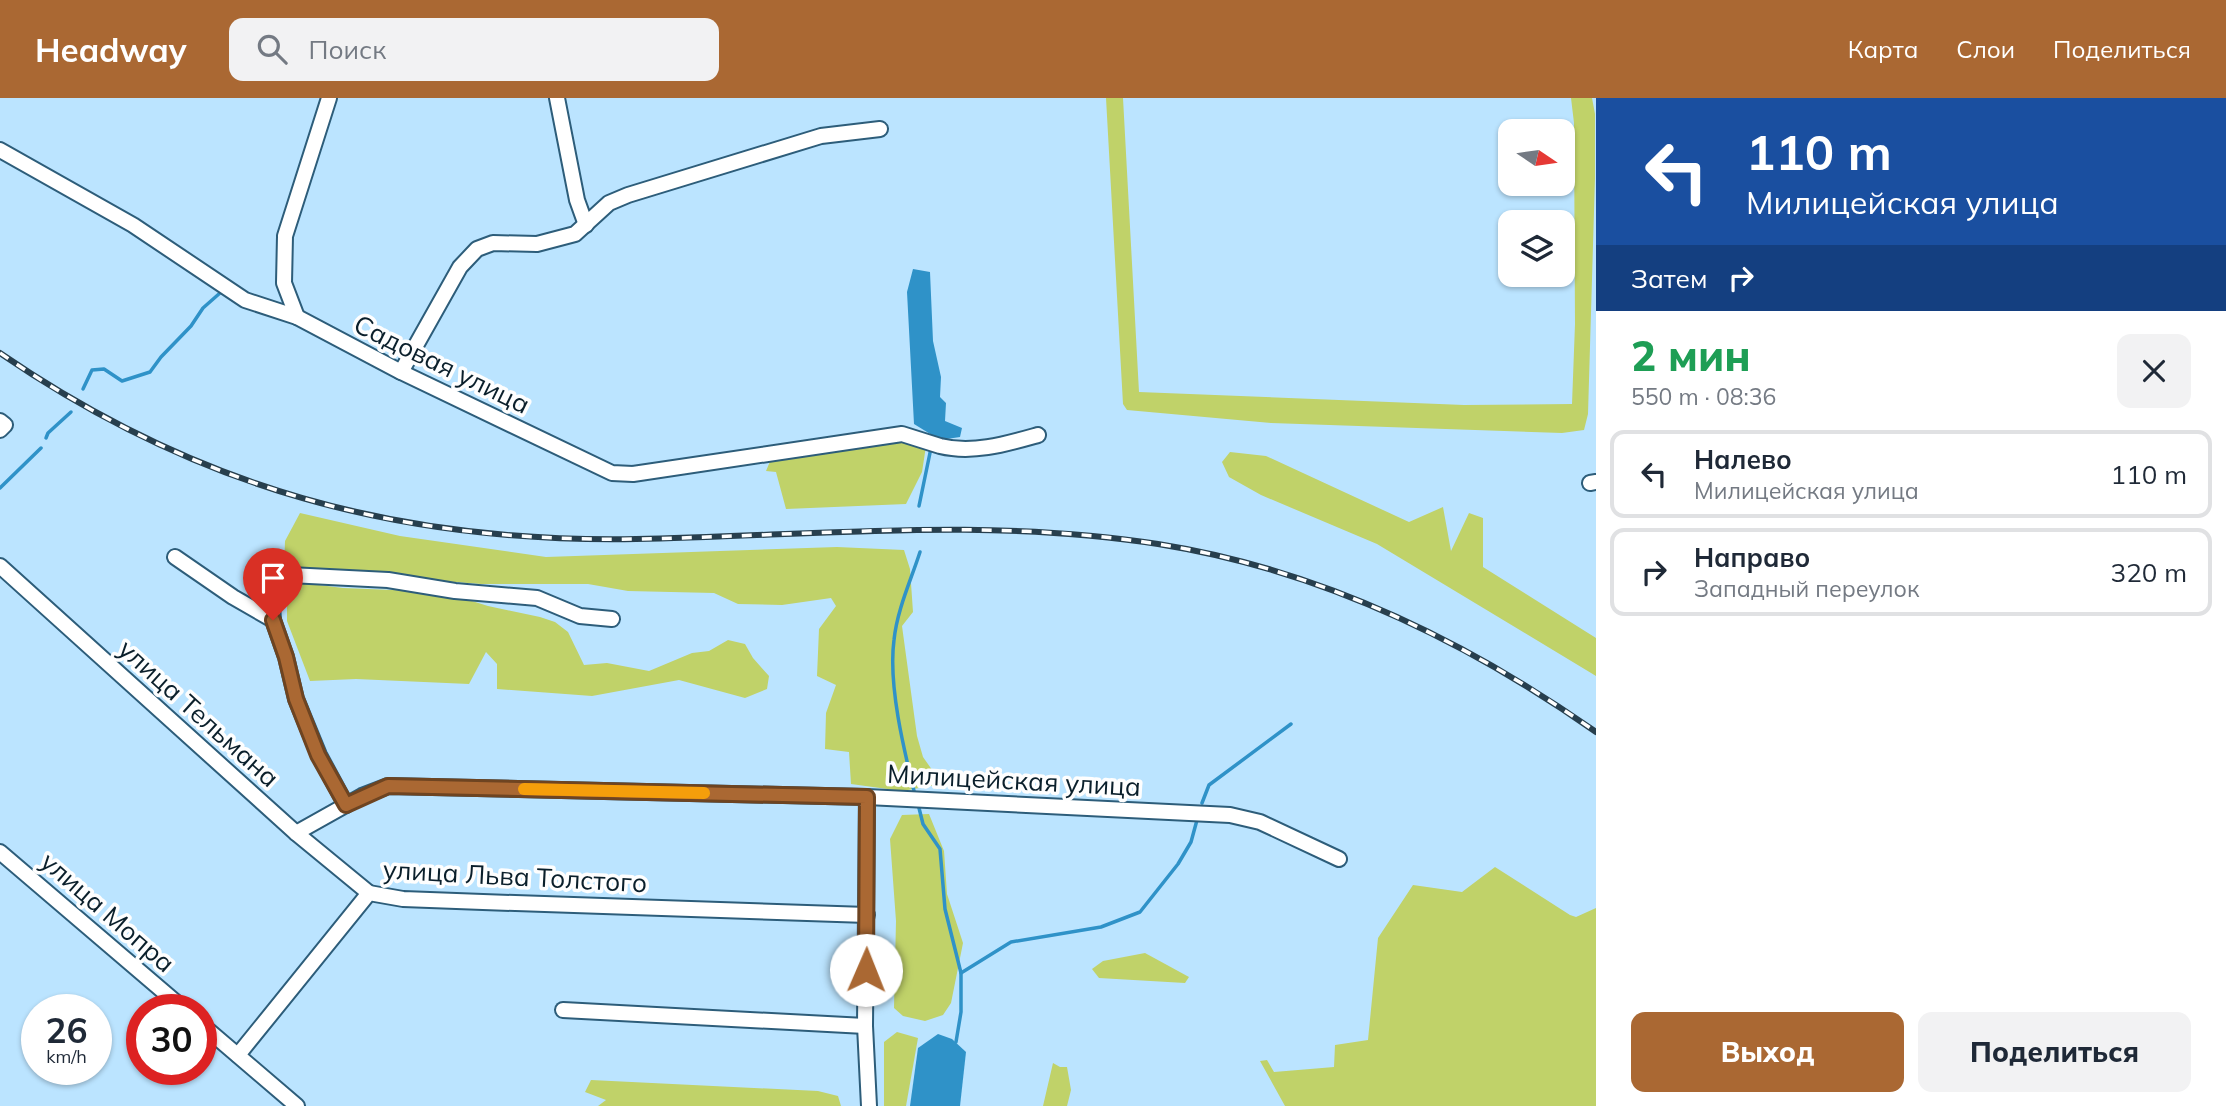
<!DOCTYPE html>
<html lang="ru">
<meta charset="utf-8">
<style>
body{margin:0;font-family:Mulish,sans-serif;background:#f2f2f3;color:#1f2937;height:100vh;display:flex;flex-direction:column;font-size:26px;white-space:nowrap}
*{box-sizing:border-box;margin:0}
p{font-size:23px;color:#747a83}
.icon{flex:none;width:38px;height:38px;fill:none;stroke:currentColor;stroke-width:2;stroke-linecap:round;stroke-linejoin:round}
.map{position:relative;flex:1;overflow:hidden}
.side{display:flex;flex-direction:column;background:#fff;width:630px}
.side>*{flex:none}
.guide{background:#1a4fa0;color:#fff;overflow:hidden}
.needle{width:46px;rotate:103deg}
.controls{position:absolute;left:1498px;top:21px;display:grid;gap:14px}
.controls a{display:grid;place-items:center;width:77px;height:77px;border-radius:14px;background:#fff;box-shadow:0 2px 5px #0004;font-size:35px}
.speed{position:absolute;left:21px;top:896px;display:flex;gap:14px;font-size:35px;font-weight:700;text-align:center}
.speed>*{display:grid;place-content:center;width:91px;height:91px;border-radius:50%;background:#fff;box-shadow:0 2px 5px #0004;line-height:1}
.speed small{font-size:18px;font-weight:400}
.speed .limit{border:10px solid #d22;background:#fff;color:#111}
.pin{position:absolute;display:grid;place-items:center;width:60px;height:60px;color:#fff;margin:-72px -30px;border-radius:50% 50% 50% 0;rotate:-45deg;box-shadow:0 0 7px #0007}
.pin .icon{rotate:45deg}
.me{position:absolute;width:77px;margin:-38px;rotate:1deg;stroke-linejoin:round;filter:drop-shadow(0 0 5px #0008)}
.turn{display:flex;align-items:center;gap:24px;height:147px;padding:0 35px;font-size:32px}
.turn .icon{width:91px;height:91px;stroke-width:2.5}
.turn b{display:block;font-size:49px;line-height:60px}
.then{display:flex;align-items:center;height:66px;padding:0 35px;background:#0003;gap:14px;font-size:26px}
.round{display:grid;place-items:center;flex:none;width:74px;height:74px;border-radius:14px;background:#f2f2f3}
.summary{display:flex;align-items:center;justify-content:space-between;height:119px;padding:0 35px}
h1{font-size:42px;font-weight:800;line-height:52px;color:#1e9e55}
.button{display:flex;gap:14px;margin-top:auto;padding:14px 35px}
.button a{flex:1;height:80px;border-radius:14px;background:#aa6833;color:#fff;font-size:28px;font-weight:800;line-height:80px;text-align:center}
.button a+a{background:#f2f2f3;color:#1f2937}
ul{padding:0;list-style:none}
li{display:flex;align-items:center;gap:21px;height:88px;margin:0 14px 10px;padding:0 21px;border:4px solid #e0e1e3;border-radius:14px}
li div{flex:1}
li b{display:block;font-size:26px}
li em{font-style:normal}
header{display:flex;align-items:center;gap:42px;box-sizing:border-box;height:98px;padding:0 35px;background:#aa6833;color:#fff}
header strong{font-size:33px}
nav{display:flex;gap:38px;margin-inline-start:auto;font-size:24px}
.search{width:490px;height:63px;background:#f2f2f3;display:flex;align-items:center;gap:18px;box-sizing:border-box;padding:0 24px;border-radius:14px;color:#747a83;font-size:26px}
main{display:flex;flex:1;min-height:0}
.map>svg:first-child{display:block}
.green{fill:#c0d269}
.water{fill:#2f92c8}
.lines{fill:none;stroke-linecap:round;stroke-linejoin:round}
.stream{stroke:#2f92c8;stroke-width:3.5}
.minor-casing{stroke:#2d5d7a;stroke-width:18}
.minor{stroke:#fff;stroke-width:14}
.rail-casing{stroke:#273f4e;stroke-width:6}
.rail{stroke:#fefefe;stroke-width:3.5;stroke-dasharray:10;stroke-linecap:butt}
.route-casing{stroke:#6e4421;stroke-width:18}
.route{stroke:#aa6833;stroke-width:12}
.slow{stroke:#f59e0b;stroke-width:12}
.labels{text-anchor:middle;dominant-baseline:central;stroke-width:7;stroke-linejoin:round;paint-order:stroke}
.street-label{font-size:26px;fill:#0a1f2b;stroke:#fefefe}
</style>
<header>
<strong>Headway</strong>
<div class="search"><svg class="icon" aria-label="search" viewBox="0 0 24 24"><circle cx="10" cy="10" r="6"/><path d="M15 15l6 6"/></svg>Поиск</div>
<nav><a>Карта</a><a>Слои</a><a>Поделиться</a></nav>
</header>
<main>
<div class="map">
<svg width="1596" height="1008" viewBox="0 0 1596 1008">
<rect width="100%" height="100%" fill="#bbe4ff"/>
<!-- green -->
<g class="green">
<path d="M 1106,0 L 1123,0 L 1139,294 L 1464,307 L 1572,306 L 1575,226 L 1574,25 L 1571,0 L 1592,0 L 1595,16 L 1595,80 L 1588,316 L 1584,332 L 1562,335 L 1271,325 L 1127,312 L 1123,306 Z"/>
<path d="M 900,343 L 926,348 L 922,374 L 906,406 L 786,411 L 776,374 L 766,373 L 771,361 Z"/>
<path d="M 1230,354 L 1266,358 L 1409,424 L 1443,409 L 1451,453 L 1469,415 L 1483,420 L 1483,469 L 1596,540 L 1596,578 L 1377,446 L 1261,397 L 1229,379 L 1222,364 Z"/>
<path d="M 300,415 L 400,438 L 546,459 L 837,449 L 904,452 L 910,471 L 913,514 L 902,528 L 917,638 L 923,659 L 942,686 L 902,693 L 851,686 L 849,654 L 825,651 L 826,615 L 836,587 L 817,578 L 819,531 L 836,508 L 831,500 L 782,507 L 738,506 L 714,495 L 628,493 L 588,486 L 481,486 L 284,471 L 285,443 Z"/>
<path d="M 287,483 L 343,490 L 443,494 L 488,508 L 540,519 L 555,524 L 568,534 L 584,567 L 607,565 L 649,573 L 692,555 L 709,553 L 728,542 L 745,546 L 753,560 L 769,578 L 767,591 L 745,600 L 679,582 L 592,598 L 497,591 L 497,566 L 486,554 L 469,586 L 356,581 L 310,583 L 287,523 Z"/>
<path d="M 929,716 L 944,753 L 947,796 L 963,845 L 951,905 L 943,917 L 925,923 L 903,918 L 894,910 L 896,823 L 890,741 L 902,717 Z"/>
<path d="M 1495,769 L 1570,817 L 1576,819 L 1596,810 L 1596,1008 L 1285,1008 L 1260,963 L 1267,962 L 1274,974 L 1334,969 L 1335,947 L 1368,942 L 1378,840 L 1413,787 L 1462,794 Z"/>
<path d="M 1145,855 L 1189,879 L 1185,885 L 1099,880 L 1092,871 L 1103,863 Z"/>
<path d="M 897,934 L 918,940 L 906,1008 L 884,1008 L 884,944 Z"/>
<path d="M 1053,965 L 1060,969 L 1067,969 L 1071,992 L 1067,1008 L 1043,1008 Z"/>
<path d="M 591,982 L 818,993 L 838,998 L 841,1008 L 598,1008 L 606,1002 L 585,994 Z"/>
</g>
<!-- water -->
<g class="water">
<path d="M 913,171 L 930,174 L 933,243 L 941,279 L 940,299 L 946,305 L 945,323 L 962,330 L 960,339 L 940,342 L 914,326 L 907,194 Z"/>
<path d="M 938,936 L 952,941 L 966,954 L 960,1008 L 910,1008 L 918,950 Z"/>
</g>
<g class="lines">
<!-- stream -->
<g class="stream">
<path d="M 83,291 L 92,272 L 104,271 L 122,283 L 150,274 L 161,259 L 191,228 L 203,210 L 220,195"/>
<path d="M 46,340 L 48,335 L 71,314"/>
<path d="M 0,390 L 41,350"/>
<path d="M 919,408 L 931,350"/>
<path d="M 915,697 C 904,652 888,587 894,542 C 897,512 911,482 920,454"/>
<path d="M 1202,705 L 1209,687 L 1291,626"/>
<path d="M 918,706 L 923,726 L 940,751 L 945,811 L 961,875 L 961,914 L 956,944"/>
<path d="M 961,875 L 1011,844 L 1101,829 L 1140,814 L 1178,766 L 1191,744 L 1197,722"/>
</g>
<!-- minor casing -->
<g class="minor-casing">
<g id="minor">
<path d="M 557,0 L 577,102 L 586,127"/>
<path d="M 0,52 L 133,127 L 245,202 L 297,219 L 401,274 L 612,375 L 633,376 L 902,336 C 915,340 927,344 940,348 C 973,356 1006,346 1038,337"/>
<path d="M 297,219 L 284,185 L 285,138 L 329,0"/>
<path d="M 401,274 L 460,169 L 477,151 L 493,145 L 537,146 L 575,136 L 609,105 L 628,97 L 821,38 L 880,31"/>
<path d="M 0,323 L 5,327 L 0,332"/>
<path d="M 1590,385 L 1596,384"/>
<path d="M 175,459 L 233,499 L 273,522 L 286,559 L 296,601 L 319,657 L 346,707"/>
<path d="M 0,468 L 296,735 L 369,795"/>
<path d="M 273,522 L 270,476 L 388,482 L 455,493 L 537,500 L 580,518 L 612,521"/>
<path d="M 867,699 L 865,928 L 869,1008"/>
<path d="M 296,735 L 362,698 L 388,688 L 867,699 L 1230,717 L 1260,724 L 1339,761"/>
<path d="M 0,754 L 185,912"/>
<path d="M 563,912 L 865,928"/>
<path d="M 201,926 L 297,1008"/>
<path d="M 238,957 L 369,795 L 403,801 L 483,804 L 867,817"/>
</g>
</g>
<!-- minor -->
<use href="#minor" class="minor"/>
<!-- rail casing -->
<g class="rail-casing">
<path id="rail" d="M 0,255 C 197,390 398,445 636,441 C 810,438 985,419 1158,446 C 1317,471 1465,542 1596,634"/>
</g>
<!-- rail -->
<use href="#rail" class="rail"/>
</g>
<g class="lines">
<!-- route casing -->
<g class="route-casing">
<path id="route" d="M 273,522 L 286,559 L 296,601 L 318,657 L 346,707 L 388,688 L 867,699 L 866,872"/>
</g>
<!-- route -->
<use href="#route" class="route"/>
<!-- slow -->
<path class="slow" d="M 524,691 L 704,695"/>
</g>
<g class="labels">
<!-- street labels -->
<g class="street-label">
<text transform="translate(442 266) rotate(26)">Садовая улица</text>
<text transform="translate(199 615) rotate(42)">улица Тельмана</text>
<text transform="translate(1014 682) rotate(3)">Милицейская улица</text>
<text transform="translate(515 778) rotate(3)">улица Льва Толстого</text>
<text transform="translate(108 814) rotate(41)">улица Мопра</text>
</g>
</g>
</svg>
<div class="controls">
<a><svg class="needle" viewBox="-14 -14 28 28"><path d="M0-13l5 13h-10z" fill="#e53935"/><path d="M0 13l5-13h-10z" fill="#747a83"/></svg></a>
<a><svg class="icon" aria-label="layers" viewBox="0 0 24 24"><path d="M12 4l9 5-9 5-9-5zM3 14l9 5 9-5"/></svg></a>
</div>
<div class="speed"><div>26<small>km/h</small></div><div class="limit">30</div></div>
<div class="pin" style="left:273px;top:522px;background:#d93025"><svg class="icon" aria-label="arrive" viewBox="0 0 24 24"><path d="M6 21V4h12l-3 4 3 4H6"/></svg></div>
<svg class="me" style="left:866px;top:872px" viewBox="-20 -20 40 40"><circle r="19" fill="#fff"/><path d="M0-13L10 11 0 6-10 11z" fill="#aa6833"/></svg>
</div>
<section class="side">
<div class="guide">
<div class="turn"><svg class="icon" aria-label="left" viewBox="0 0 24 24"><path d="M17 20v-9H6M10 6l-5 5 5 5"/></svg><div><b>110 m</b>Милицейская улица</div></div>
<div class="then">Затем<svg class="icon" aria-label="right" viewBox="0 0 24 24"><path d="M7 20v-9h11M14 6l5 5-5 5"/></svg></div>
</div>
<div class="summary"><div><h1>2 мин</h1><p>550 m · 08:36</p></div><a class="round"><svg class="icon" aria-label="close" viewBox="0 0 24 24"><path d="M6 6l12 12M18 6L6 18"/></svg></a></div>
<ul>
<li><svg class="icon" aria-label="left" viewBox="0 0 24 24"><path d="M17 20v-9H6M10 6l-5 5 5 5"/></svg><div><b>Налево</b><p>Милицейская улица</p></div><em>110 m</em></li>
<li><svg class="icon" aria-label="right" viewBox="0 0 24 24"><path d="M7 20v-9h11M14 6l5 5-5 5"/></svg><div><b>Направо</b><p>Западный переулок</p></div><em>320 m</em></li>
</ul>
<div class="button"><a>Выход</a><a>Поделиться</a></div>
</section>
</main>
